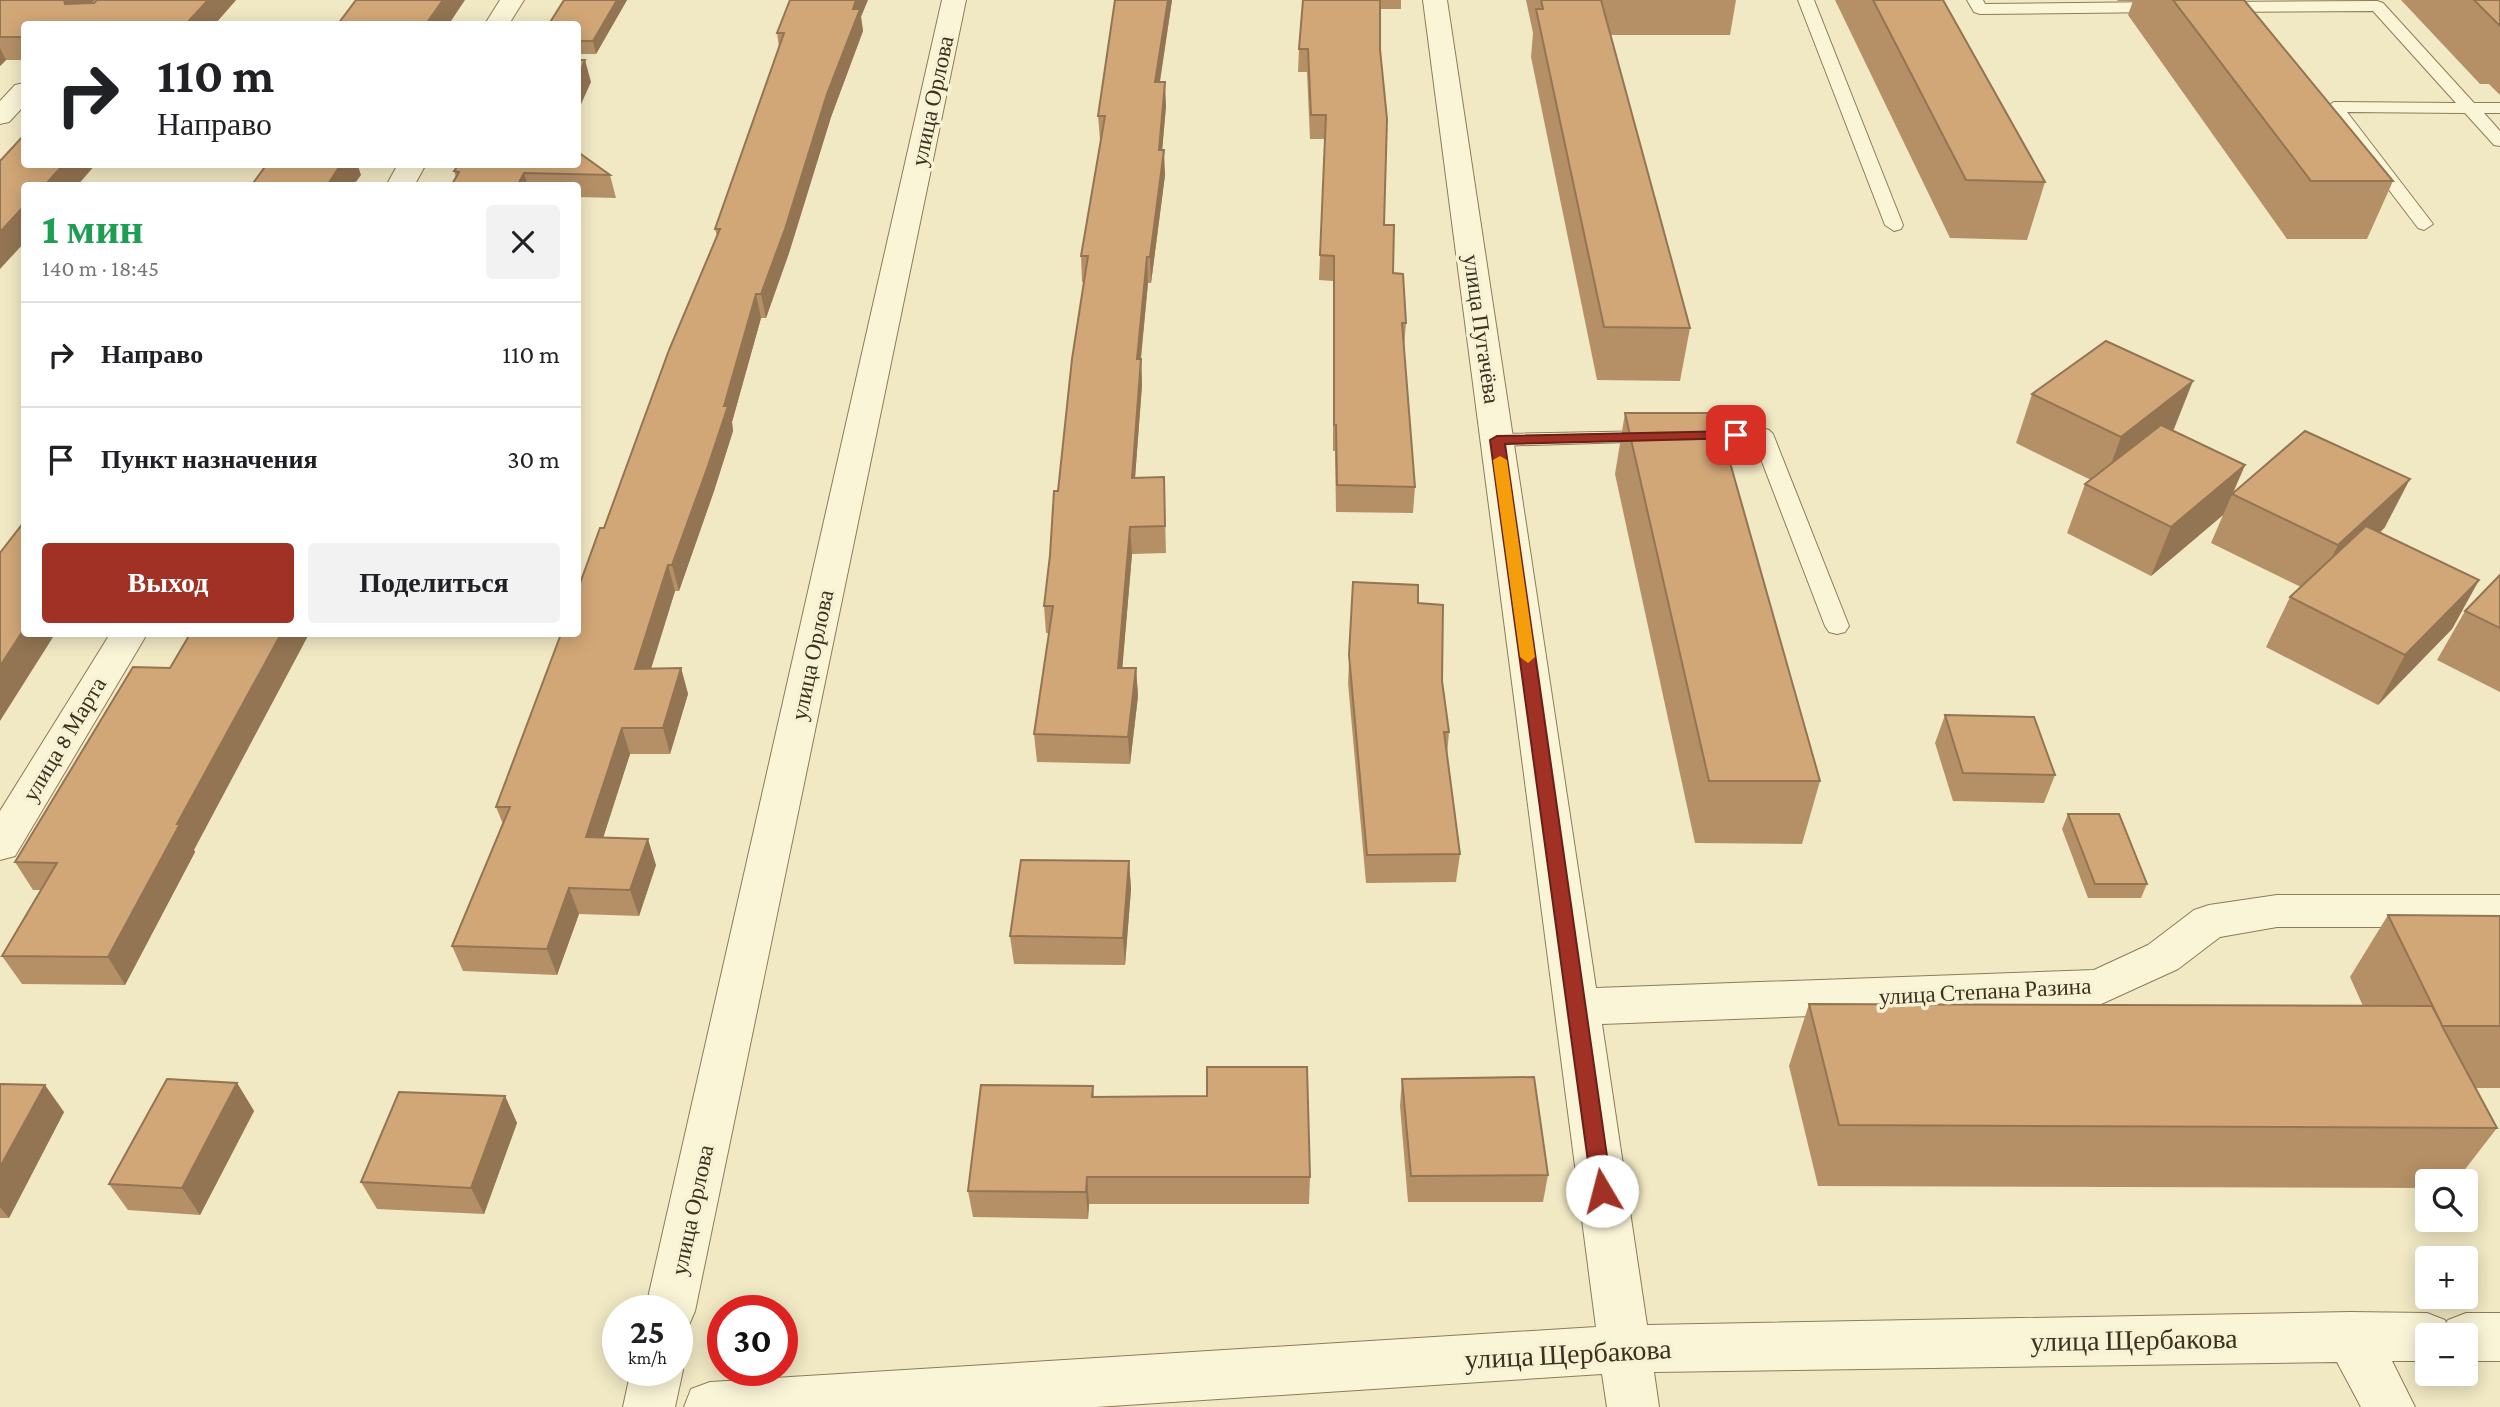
<!DOCTYPE html>
<html lang="ru">
<meta charset="utf-8">
<style>
body{margin:0;font-family:"Crimson Pro",serif;background:#f2f2f2;color:#202124;height:100vh;display:flex;flex-direction:column;font-size:26px;white-space:nowrap}
*{box-sizing:border-box;margin:0}
p{font-size:23px;color:#757577}
.icon{flex:none;width:38px;height:38px;fill:none;stroke:currentColor;stroke-width:2;stroke-linecap:round;stroke-linejoin:round}
.map{position:relative;flex:1;overflow:hidden}
.panel{position:absolute;left:21px;top:182px;width:560px;height:455px;display:flex;flex-direction:column;background:#fff;border-radius:7px;box-shadow:0 4px 18px #0003}
.panel>*{flex:none}
.top-card{position:absolute;left:21px;top:21px;width:560px;height:147px;border-radius:7px;box-shadow:0 4px 18px #0003;background:#fff;color:#202124;overflow:hidden}
.tools{position:absolute;left:2415px;top:1169px;display:grid;gap:14px}
.tools a{display:grid;place-items:center;width:63px;height:63px;border-radius:7px;background:#fff;box-shadow:0 4px 18px #0003;font-size:35px}
.speed{position:absolute;left:602px;top:1295px;display:flex;gap:14px;font-size:35px;font-weight:700;text-align:center}
.speed>*{display:grid;place-content:center;width:91px;height:91px;border-radius:50%;background:#fff;box-shadow:0 4px 18px #0003;line-height:1}
.speed small{font-size:18px;font-weight:400}
.speed .limit{border:10px solid #d22;background:#fff;color:#111}
.pin{position:absolute;display:grid;place-items:center;width:60px;height:60px;color:#fff;margin:-30px;border-radius:14px;box-shadow:0 4px 10px #0006}
.me{position:absolute;width:77px;margin:-38px;rotate:352deg;stroke-linejoin:round;filter:drop-shadow(0 0 5px #0008)}
.turn{display:flex;align-items:center;gap:24px;height:147px;padding:0 21px;font-size:32px}
.turn .icon{width:91px;height:91px;stroke-width:2.5}
.turn b{display:block;font-size:49px;line-height:60px}
.round{display:grid;place-items:center;flex:none;width:74px;height:74px;border-radius:7px;background:#f2f2f2}
.headline{display:flex;align-items:center;justify-content:space-between;height:119px;padding:0 21px}
h1{font-size:42px;font-weight:800;line-height:52px;color:#1e9e55}
.primary-button{display:flex;gap:14px;margin-top:auto;padding:14px 21px}
.primary-button a{flex:1;height:80px;border-radius:7px;background:#a13124;color:#fff;font-size:28px;font-weight:800;line-height:80px;text-align:center}
.primary-button a+a{background:#f2f2f2;color:#202124}
ul{padding:0;list-style:none}
li{display:flex;align-items:center;gap:21px;height:105px;padding:0 21px;border-top:2px solid #e0e0e0}
li div{flex:1}
li b{display:block;font-size:26px}
li em{font-style:normal}
.map>svg:first-child{display:block}
.lines{fill:none;stroke-linecap:round;stroke-linejoin:round}
.service-casing{stroke:#8e7b58;stroke-width:2}
.minor-casing{stroke:#8e7b58;stroke-width:2}
.tertiary-casing{stroke:#8e7b58;stroke-width:2}
.service{fill:#fbf5d8;fill-rule:evenodd}
.minor{fill:#fbf5d8;fill-rule:evenodd}
.tertiary{fill:#fbf5d8;fill-rule:evenodd}
.wall{fill:#b59066}
.shaded-wall{fill:#937553}
.building{fill:#d2a777;stroke:#937553;stroke-width:2}
.route{fill:#a13124;stroke:#692017;stroke-width:2}
.slow{fill:#f59e0b}
.labels{text-anchor:middle;dominant-baseline:central;stroke-width:7;stroke-linejoin:round;paint-order:stroke}
.street-label{font-size:23px;fill:#3c301e;stroke:#f8f2d4}
.near-street-label{font-size:28px;fill:#3c301e;stroke:#f8f2d4}
</style>
<div class="map">
<svg width="2500" height="1407" viewBox="0 0 2500 1407">
<rect width="100%" height="100%" fill="#f1e9c4"/>
<g class="lines">
<!-- service casing -->
<g class="service-casing">
<g id="service">
<path d="M 1798,0 L 1814,0 L 1903,225 L 1901,229 L 1894,231 L 1885,225 Z"/>
<path d="M 1967,0 L 1983,0 L 1985,4 L 2163,2 L 2171,7 L 2163,12 L 1980,14 L 1974,12 Z"/>
<path d="M 2377,1 L 2383,3 L 2474,103 L 2500,103 L 2500,113 L 2484,113 L 2500,131 L 2500,146 L 2494,145 L 2465,113 L 2347,112 L 2433,224 L 2424,230 L 2418,228 L 2326,107 L 2334,102 L 2456,103 L 2373,11 L 2217,12 L 2209,7 L 2217,2 Z"/>
<path d="M 1762,428 L 1769,430 L 1773,434 L 1849,626 L 1845,632 L 1837,634 L 1829,632 L 1825,626 L 1754,441 L 1690,442 L 1683,440 L 1679,436 L 1683,432 L 1690,430 Z"/>
<path d="M 1654,431 L 1661,433 L 1665,437 L 1661,441 L 1497,446 L 1490,444 L 1486,440 L 1490,436 L 1497,434 Z"/>
</g>
</g>
<!-- minor casing -->
<g class="minor-casing">
<g id="minor">
<path d="M 500,0 L 524,0 L 509,24 L 485,24 Z"/>
<path d="M 1423,0 L 1447,0 L 1596,988 L 2094,970 L 2148,945 L 2194,910 L 2209,905 L 2277,895 L 2500,895 L 2500,927 L 2277,927 L 2220,937 L 2178,969 L 2099,1005 L 1602,1024 L 1647,1325 L 2350,1312 L 2427,1313 L 2445,1320 L 2446,1323 L 2448,1320 L 2466,1313 L 2500,1313 L 2500,1361 L 2466,1361 L 2466,1335 L 2427,1335 L 2427,1361 L 2392,1361 L 2415,1407 L 2361,1407 L 2337,1362 L 1654,1372 L 1659,1407 L 1607,1407 L 1602,1374 L 1096,1407 L 684,1407 L 691,1389 L 710,1382 L 1596,1327 Z"/>
<path d="M 24,83 L 24,106 L 9,122 L 0,124 L 0,101 L 15,85 Z"/>
<path d="M 398,164 L 426,164 L 414,186 L 386,186 Z"/>
<path d="M 110,634 L 147,634 L 15,856 L 0,860 L 0,811 Z"/>
</g>
</g>
<!-- tertiary casing -->
<g class="tertiary-casing">
<g id="tertiary">
<path d="M 942,0 L 966,0 L 695,1311 L 688,1327 L 677,1331 L 677,1311 L 645,1311 Z"/>
<path d="M 677,1357 L 683,1370 L 675,1407 L 623,1407 L 631,1370 L 677,1370 Z"/>
</g>
</g>
<!-- service -->
<use href="#service" class="service"/>
<!-- minor -->
<use href="#minor" class="minor"/>
<!-- tertiary -->
<use href="#tertiary" class="tertiary"/>
</g>
<!-- wall -->
<g class="wall">
<path d="M 0,0 L 95,0 L 91,3 L 94,3 L 97,0 L 236,0 L 215,24 L 24,24 L 24,60 L 6,60 L 0,66 Z"/>
<path d="M 564,0 L 627,0 L 596,54 L 578,54 L 578,24 Z"/>
<path d="M 1115,0 L 1172,0 L 1160,82 L 1166,106 L 1162,150 L 1165,175 L 1151,283 L 1148,283 L 1141,359 L 1142,385 L 1135,477 L 1164,477 L 1166,553 L 1132,554 L 1122,668 L 1136,668 L 1138,696 L 1130,764 L 1037,762 L 1034,734 L 1049,633 L 1046,633 L 1044,606 L 1084,282 L 1082,282 L 1081,256 L 1101,140 L 1100,140 L 1098,116 Z"/>
<path d="M 1303,0 L 1401,0 L 1401,9 L 1380,9 L 1380,49 L 1384,225 L 1393,273 L 1406,323 L 1404,348 L 1415,487 L 1413,513 L 1336,512 L 1335,451 L 1333,451 L 1333,281 L 1319,280 L 1325,139 L 1310,139 L 1307,72 L 1298,72 L 1299,49 Z"/>
<path d="M 1526,0 L 1736,0 L 1730,35 L 1611,35 L 1690,328 L 1680,381 L 1597,380 L 1531,57 L 1533,33 Z"/>
<path d="M 1835,0 L 1943,0 L 2045,182 L 2027,240 L 1950,238 Z"/>
<path d="M 2117,0 L 2244,0 L 2393,181 L 2367,239 L 2287,239 L 2128,15 L 2133,1 L 2118,1 Z"/>
<path d="M 2401,0 L 2500,0 L 2500,95 L 2489,84 L 2480,84 Z"/>
<path d="M 861,17 L 863,31 L 831,117 L 789,253 L 766,318 L 761,318 L 732,422 L 733,431 L 714,491 L 679,591 L 675,591 L 651,669 L 681,668 L 688,694 L 670,754 L 630,754 L 603,838 L 656,865 L 639,916 L 579,914 L 557,975 L 463,971 L 452,946 L 503,824 L 496,807 L 717,236 L 715,229 L 779,47 L 777,33 Z"/>
<path d="M 454,171 L 610,175 L 616,198 L 578,197 L 578,186 L 451,186 L 456,177 Z"/>
<path d="M 2032,394 L 2174,429 L 2172,430 L 2245,465 L 2233,493 L 2385,527 L 2380,533 L 2479,580 L 2452,629 L 2378,705 L 2266,647 L 2290,597 L 2301,587 L 2211,543 L 2223,515 L 2151,576 L 2067,533 L 2085,484 L 2091,480 L 2016,443 Z"/>
<path d="M 1625,413 L 1820,781 L 1802,844 L 1695,843 L 1615,474 Z"/>
<path d="M 2500,575 L 2500,692 L 2437,660 L 2465,611 Z"/>
<path d="M 1353,582 L 1418,603 L 1442,681 L 1449,732 L 1447,755 L 1460,854 L 1456,882 L 1366,883 L 1348,683 Z"/>
<path d="M 1945,715 L 2055,775 L 2044,803 L 1953,801 L 1935,743 Z"/>
<path d="M 2068,814 L 2147,884 L 2141,898 L 2088,898 L 2062,829 Z"/>
<path d="M 194,850 L 195,852 L 125,985 L 22,984 L 2,956 L 41,890 L 33,890 L 15,862 Z"/>
<path d="M 1129,861 L 1131,889 L 1125,965 L 1014,964 L 1010,936 Z"/>
<path d="M 2388,915 L 2500,916 L 2500,1088 L 2476,1088 L 2497,1128 L 2456,1181 L 2427,1181 L 2427,1188 L 1818,1186 L 1789,1066 L 1809,1004 L 2363,1006 L 2350,977 Z"/>
<path d="M 1402,1079 L 1548,1175 L 1543,1202 L 1408,1202 L 1400,1106 Z"/>
<path d="M 237,1083 L 254,1111 L 200,1215 L 128,1210 L 109,1184 Z"/>
<path d="M 0,1084 L 64,1112 L 9,1218 L 0,1218 Z"/>
<path d="M 1093,1086 L 1094,1097 L 1310,1177 L 1309,1204 L 1089,1204 L 1088,1219 L 973,1217 L 968,1191 Z"/>
<path d="M 505,1096 L 517,1123 L 484,1214 L 377,1209 L 361,1182 Z"/>
</g>
<!-- shaded-wall -->
<g class="shaded-wall">
<path d="M 64,0 L 95,0 L 74,22 L 65,4 Z"/>
<path d="M 208,0 L 236,0 L 215,24 L 186,24 Z"/>
<path d="M 443,0 L 465,0 L 449,24 L 426,24 Z"/>
<path d="M 617,0 L 627,0 L 596,54 L 593,41 Z"/>
<path d="M 856,0 L 868,0 L 861,17 L 863,31 L 831,117 L 789,253 L 766,318 L 761,294 L 827,94 Z"/>
<path d="M 1168,0 L 1172,0 L 1156,106 L 1155,82 Z"/>
<path d="M 0,48 L 6,60 L 0,66 Z"/>
<path d="M 585,60 L 591,82 L 578,111 L 578,77 Z"/>
<path d="M 1165,82 L 1166,106 L 1160,175 L 1159,150 Z"/>
<path d="M 1164,150 L 1165,175 L 1151,283 L 1150,257 Z"/>
<path d="M 64,164 L 96,164 L 77,186 L 44,186 Z"/>
<path d="M 341,164 L 358,164 L 358,166 L 361,175 L 353,186 L 327,186 Z"/>
<path d="M 524,173 L 528,186 L 517,186 Z"/>
<path d="M 24,206 L 24,243 L 0,269 L 0,232 Z"/>
<path d="M 1147,257 L 1148,283 L 1138,385 L 1137,359 Z"/>
<path d="M 756,294 L 761,318 L 732,422 L 733,431 L 714,491 L 679,591 L 672,565 L 724,406 Z"/>
<path d="M 1141,359 L 1142,385 L 1133,505 L 1132,478 Z"/>
<path d="M 2193,381 L 2174,429 L 2103,486 L 2121,437 Z"/>
<path d="M 2245,465 L 2223,515 L 2151,576 L 2171,527 Z"/>
<path d="M 2410,479 L 2385,527 L 2314,594 L 2338,545 Z"/>
<path d="M 1130,527 L 1132,554 L 1120,696 L 1118,668 Z"/>
<path d="M 668,565 L 675,591 L 643,694 L 635,669 Z"/>
<path d="M 2479,580 L 2452,629 L 2378,705 L 2405,655 Z"/>
<path d="M 24,629 L 24,634 L 55,634 L 0,721 L 0,666 Z"/>
<path d="M 281,634 L 309,634 L 194,850 L 195,852 L 125,985 L 108,957 L 177,824 Z"/>
<path d="M 681,668 L 688,694 L 670,754 L 663,728 Z"/>
<path d="M 1136,668 L 1138,696 L 1130,764 L 1128,737 Z"/>
<path d="M 622,728 L 630,754 L 595,863 L 586,837 Z"/>
<path d="M 648,839 L 656,865 L 639,916 L 630,890 Z"/>
<path d="M 1129,861 L 1131,889 L 1125,965 L 1123,938 Z"/>
<path d="M 569,888 L 579,914 L 557,975 L 547,949 Z"/>
<path d="M 237,1083 L 254,1111 L 200,1215 L 182,1188 Z"/>
<path d="M 45,1085 L 64,1112 L 9,1218 L 0,1207 L 0,1167 Z"/>
<path d="M 505,1096 L 517,1123 L 484,1214 L 471,1188 Z"/>
<path d="M 1087,1177 L 1089,1204 L 1088,1219 L 1086,1192 Z"/>
</g>
<!-- building -->
<g class="building">
<path d="M 0,0 L 64,0 L 65,4 L 94,3 L 97,0 L 208,0 L 186,24 L 24,24 L 24,37 L 0,37 Z"/>
<path d="M 356,0 L 443,0 L 426,24 L 338,24 Z"/>
<path d="M 564,0 L 617,0 L 593,41 L 578,41 L 578,24 L 549,24 Z"/>
<path d="M 790,0 L 856,0 L 853,9 L 860,9 L 827,94 L 785,229 L 761,294 L 756,294 L 724,406 L 728,406 L 708,466 L 672,565 L 668,565 L 635,669 L 681,668 L 663,728 L 622,728 L 586,837 L 648,839 L 630,890 L 569,888 L 547,949 L 452,946 L 510,807 L 496,807 L 561,634 L 578,634 L 578,589 L 600,528 L 604,528 L 669,350 L 720,229 L 715,229 L 784,33 L 777,33 Z"/>
<path d="M 1115,0 L 1168,0 L 1155,82 L 1165,82 L 1159,150 L 1164,150 L 1150,257 L 1147,257 L 1137,359 L 1141,359 L 1132,478 L 1164,477 L 1165,526 L 1130,527 L 1118,668 L 1136,668 L 1128,737 L 1034,734 L 1053,606 L 1044,606 L 1050,555 L 1054,491 L 1058,491 L 1072,359 L 1088,256 L 1081,256 L 1105,116 L 1098,116 Z"/>
<path d="M 1303,0 L 1380,0 L 1380,49 L 1387,119 L 1384,225 L 1394,225 L 1393,273 L 1403,274 L 1406,323 L 1402,323 L 1415,487 L 1337,485 L 1336,425 L 1334,425 L 1334,256 L 1320,255 L 1326,115 L 1311,115 L 1308,49 L 1299,49 Z"/>
<path d="M 1541,0 L 1601,0 L 1690,328 L 1604,327 L 1536,9 L 1543,9 Z"/>
<path d="M 1873,0 L 1943,0 L 2045,182 L 1966,180 Z"/>
<path d="M 2173,0 L 2244,0 L 2393,181 L 2311,181 Z"/>
<path d="M 2474,0 L 2500,0 L 2500,26 Z"/>
<path d="M 578,60 L 585,60 L 578,77 Z"/>
<path d="M 24,135 L 24,164 L 64,164 L 44,186 L 24,186 L 24,206 L 0,232 L 0,161 Z"/>
<path d="M 578,152 L 610,175 L 524,173 L 517,186 L 451,186 L 459,172 L 454,171 L 459,164 L 578,164 Z"/>
<path d="M 267,164 L 341,164 L 327,186 L 251,186 Z"/>
<path d="M 2106,341 L 2193,381 L 2121,437 L 2032,394 Z"/>
<path d="M 1625,413 L 1716,413 L 1820,781 L 1709,781 Z"/>
<path d="M 2161,425 L 2245,465 L 2171,527 L 2085,484 Z"/>
<path d="M 2305,431 L 2410,479 L 2338,545 L 2232,494 Z"/>
<path d="M 24,522 L 24,629 L 0,666 L 0,553 Z"/>
<path d="M 2366,526 L 2479,580 L 2405,655 L 2290,597 Z"/>
<path d="M 2500,575 L 2500,628 L 2465,611 Z"/>
<path d="M 1353,582 L 1418,585 L 1418,603 L 1443,605 L 1442,681 L 1449,732 L 1444,732 L 1460,854 L 1367,855 L 1349,655 Z"/>
<path d="M 190,634 L 281,634 L 177,824 L 180,824 L 108,957 L 2,956 L 57,863 L 15,862 L 133,667 L 170,668 Z"/>
<path d="M 1945,715 L 2034,717 L 2055,775 L 1963,773 Z"/>
<path d="M 2068,814 L 2119,814 L 2147,884 L 2095,884 Z"/>
<path d="M 1021,860 L 1129,861 L 1123,938 L 1010,936 Z"/>
<path d="M 2388,915 L 2500,916 L 2500,1026 L 2442,1026 L 2497,1128 L 1839,1125 L 1809,1004 L 2432,1006 L 2442,1025 Z"/>
<path d="M 1207,1067 L 1307,1067 L 1310,1177 L 1087,1177 L 1086,1192 L 968,1191 L 981,1085 L 1093,1086 L 1092,1097 L 1207,1096 Z"/>
<path d="M 1534,1077 L 1548,1175 L 1411,1176 L 1402,1079 Z"/>
<path d="M 167,1079 L 237,1083 L 182,1188 L 109,1184 Z"/>
<path d="M 0,1084 L 45,1085 L 0,1167 Z"/>
<path d="M 399,1092 L 505,1096 L 471,1188 L 361,1182 Z"/>
</g>
<!-- route -->
<path class="route" d="M 1736,431 L 1743,435 L 1741,438 L 1505,444 L 1612,1191 L 1609,1198 L 1602,1200 L 1595,1198 L 1592,1191 L 1490,440 L 1497,436 Z"/>
<!-- slow -->
<path class="slow" d="M 1500,456 L 1507,460 L 1535,657 L 1528,663 L 1520,657 L 1493,460 Z"/>
<g class="labels">
<!-- street labels -->
<g class="street-label">
<text transform="translate(932 101) rotate(-78)">улица Орлова</text>
<text transform="translate(1482 329) rotate(82)">улица Пугачёва</text>
<text transform="translate(812 655) rotate(-78)">улица Орлова</text>
<text transform="translate(64 739) rotate(-59)">улица 8 Марта</text>
<text transform="translate(1985 991) rotate(-3)">улица Степана Разина</text>
<text transform="translate(692 1210) rotate(-78)">улица Орлова</text>
</g>
<!-- near-street labels -->
<g class="near-street-label">
<text transform="translate(2134 1340) rotate(-1)">улица Щербакова</text>
<text transform="translate(1568 1354) rotate(-3)">улица Щербакова</text>
</g>
</g>
</svg>
<div class="tools">
<a><svg class="icon" aria-label="search" viewBox="0 0 24 24"><circle cx="10" cy="10" r="6"/><path d="M15 15l6 6"/></svg></a>
<a>+</a>
<a>−</a>
</div>
<div class="speed"><div>25<small>km/h</small></div><div class="limit">30</div></div>
<div class="pin" style="left:1736px;top:435px;background:#d93025"><svg class="icon" aria-label="arrive" viewBox="0 0 24 24"><path d="M6 21V4h12l-3 4 3 4H6"/></svg></div>
<svg class="me" style="left:1602px;top:1191px" viewBox="-20 -20 40 40"><circle r="19" fill="#fff"/><path d="M0-13L10 11 0 6-10 11z" fill="#a13124"/></svg>
<div class="top-card">
<div class="turn"><svg class="icon" aria-label="right" viewBox="0 0 24 24"><path d="M7 20v-9h11M14 6l5 5-5 5"/></svg><div><b>110 m</b>Направо</div></div>
</div>
<section class="panel">
<div class="headline"><div><h1>1 мин</h1><p>140 m · 18:45</p></div><a class="round"><svg class="icon" aria-label="close" viewBox="0 0 24 24"><path d="M6 6l12 12M18 6L6 18"/></svg></a></div>
<ul>
<li><svg class="icon" aria-label="right" viewBox="0 0 24 24"><path d="M7 20v-9h11M14 6l5 5-5 5"/></svg><div><b>Направо</b></div><em>110 m</em></li>
<li><svg class="icon" aria-label="arrive" viewBox="0 0 24 24"><path d="M6 21V4h12l-3 4 3 4H6"/></svg><div><b>Пункт назначения</b></div><em>30 m</em></li>
</ul>
<div class="primary-button"><a>Выход</a><a>Поделиться</a></div>
</section>
</div>
